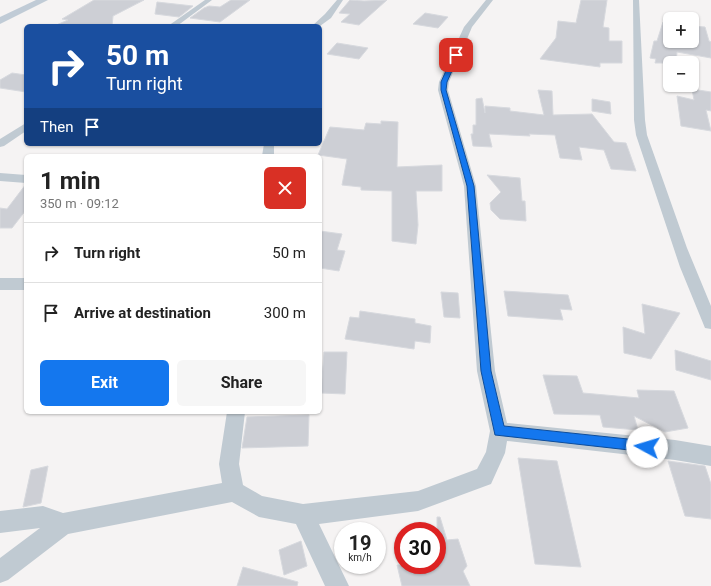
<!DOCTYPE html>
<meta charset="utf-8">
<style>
body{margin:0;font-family:Roboto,sans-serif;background:#f6f6f6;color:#222;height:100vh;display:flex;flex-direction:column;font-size:15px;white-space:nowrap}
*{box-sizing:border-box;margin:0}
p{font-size:13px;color:#767676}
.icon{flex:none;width:22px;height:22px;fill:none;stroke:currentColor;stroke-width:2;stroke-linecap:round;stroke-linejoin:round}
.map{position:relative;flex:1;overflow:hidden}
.panel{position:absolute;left:24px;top:154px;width:298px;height:260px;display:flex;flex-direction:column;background:#fff;border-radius:6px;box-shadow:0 1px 3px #0004}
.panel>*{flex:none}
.top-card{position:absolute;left:24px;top:24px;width:298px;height:122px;border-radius:6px;box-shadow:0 1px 3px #0004;background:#1a4fa0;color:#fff;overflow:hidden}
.fabs{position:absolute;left:663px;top:12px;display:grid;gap:8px}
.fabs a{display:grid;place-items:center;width:36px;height:36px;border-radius:6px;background:#fff;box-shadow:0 1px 3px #0004;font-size:20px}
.speed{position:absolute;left:334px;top:522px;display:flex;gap:8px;font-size:20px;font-weight:700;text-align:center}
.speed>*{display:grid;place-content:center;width:52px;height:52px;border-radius:50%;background:#fff;box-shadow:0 1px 3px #0004;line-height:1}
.speed small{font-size:10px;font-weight:400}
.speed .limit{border:6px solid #d22;background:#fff;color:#111}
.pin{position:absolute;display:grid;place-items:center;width:34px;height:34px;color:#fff;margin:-17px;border-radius:8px;box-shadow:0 2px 6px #0006}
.me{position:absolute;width:44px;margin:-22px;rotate:276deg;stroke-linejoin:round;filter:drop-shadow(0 0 3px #0008)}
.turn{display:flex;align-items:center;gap:14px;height:84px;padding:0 16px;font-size:18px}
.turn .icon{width:52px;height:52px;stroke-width:2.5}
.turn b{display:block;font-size:28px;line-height:34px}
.then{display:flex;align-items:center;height:38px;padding:0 16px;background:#0003;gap:8px;font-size:15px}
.round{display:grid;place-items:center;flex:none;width:42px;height:42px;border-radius:6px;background:#f6f6f6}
.overview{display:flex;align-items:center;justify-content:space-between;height:68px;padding:0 16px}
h1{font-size:24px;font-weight:700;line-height:30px}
.primary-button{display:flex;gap:8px;margin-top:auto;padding:8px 16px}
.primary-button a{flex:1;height:46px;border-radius:6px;background:#1477ee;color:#fff;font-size:16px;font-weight:700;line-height:46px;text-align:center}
.primary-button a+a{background:#f6f6f6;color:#222}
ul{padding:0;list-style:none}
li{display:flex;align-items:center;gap:12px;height:60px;padding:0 16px;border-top:1px solid #e0e0e0}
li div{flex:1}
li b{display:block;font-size:15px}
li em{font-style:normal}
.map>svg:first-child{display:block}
.building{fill:#cdcfd5;stroke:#d7d9de}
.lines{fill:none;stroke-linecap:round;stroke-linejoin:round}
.street{fill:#c0cad2;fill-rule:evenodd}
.secondary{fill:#c0cbd6;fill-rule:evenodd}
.route{fill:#1477ee;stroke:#0d4d9b}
</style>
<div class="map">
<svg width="711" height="586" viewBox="0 0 711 586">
<rect width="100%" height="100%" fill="#f5f3f3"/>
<!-- building -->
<g class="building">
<path d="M 94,0 L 144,0 L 113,16 L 112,26 L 54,26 L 68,20 L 62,19 Z"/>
<path d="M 231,0 L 250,0 L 220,22 L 190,18 L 204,8 L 209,6 L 220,7 Z"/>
<path d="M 350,0 L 364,1 L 387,0 L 359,25 L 341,22 L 350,14 L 339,13 Z"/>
<path d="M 581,0 L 607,0 L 603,27 L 609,28 L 609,41 L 622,41 L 622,63 L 600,63 L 600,67 L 540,59 L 556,38 L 558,21 L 576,23 Z"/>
<path d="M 157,2 L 193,6 L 179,17 L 155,14 Z"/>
<path d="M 425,13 L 448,17 L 438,28 L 413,24 Z"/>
<path d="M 663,22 L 670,23 L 670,41 L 692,41 L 692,26 L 705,27 L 709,41 L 711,42 L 711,58 L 677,52 L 676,63 L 655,63 L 656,59 L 650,58 L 654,41 L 657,41 Z"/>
<path d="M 337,43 L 368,48 L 359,59 L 327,54 Z"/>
<path d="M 12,73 L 26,75 L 26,92 L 0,88 L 0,80 Z"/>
<path d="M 692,89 L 711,92 L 711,111 L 706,110 L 711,131 L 681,126 L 677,96 L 694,100 Z"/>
<path d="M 538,90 L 552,91 L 553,115 L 592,114 L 614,142 L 626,143 L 636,171 L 611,169 L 604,150 L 579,147 L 582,160 L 560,158 L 555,135 L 529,134 L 530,136 L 489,134 L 492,147 L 473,146 L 471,134 L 473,134 L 473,125 L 476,125 L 476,99 L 482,98 L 485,113 L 485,106 L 510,108 L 510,111 L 544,115 Z"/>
<path d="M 592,99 L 610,102 L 611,114 L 592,111 Z"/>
<path d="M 381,121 L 398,122 L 397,167 L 442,165 L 442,191 L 416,191 L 418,225 L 416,244 L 392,241 L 392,191 L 361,190 L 361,187 L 342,185 L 347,159 L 318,155 L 330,127 L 364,130 L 366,123 L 381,124 Z"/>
<path d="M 487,175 L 520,178 L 522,201 L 525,201 L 526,221 L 500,219 L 491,210 L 490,203 L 501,192 Z"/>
<path d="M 26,184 L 26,210 L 12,228 L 0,228 L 0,208 L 7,209 Z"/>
<path d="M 320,231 L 342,234 L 337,250 L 345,251 L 339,271 L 320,268 Z"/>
<path d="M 504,291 L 568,295 L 572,310 L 560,309 L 563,320 L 508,316 Z"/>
<path d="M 441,292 L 458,293 L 460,318 L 444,317 Z"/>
<path d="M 642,304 L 680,313 L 651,359 L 624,353 L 623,327 L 645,334 Z"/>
<path d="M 360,311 L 415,319 L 415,323 L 431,326 L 430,343 L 415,341 L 414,349 L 345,339 L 350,317 L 359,318 Z"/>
<path d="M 675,350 L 711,361 L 711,380 L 676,370 Z"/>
<path d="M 324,352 L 347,352 L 345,394 L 321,393 Z"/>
<path d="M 543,375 L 577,376 L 583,393 L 639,398 L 637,390 L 674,391 L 688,428 L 665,432 L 634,416 L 638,430 L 603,427 L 600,415 L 554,414 Z"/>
<path d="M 309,415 L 308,446 L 242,448 L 247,417 Z"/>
<path d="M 518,458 L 557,461 L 581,567 L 535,564 Z"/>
<path d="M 668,461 L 705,466 L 711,484 L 711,519 L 685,516 Z"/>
<path d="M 48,466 L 41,503 L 23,507 L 31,470 Z"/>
<path d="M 437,517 L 440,517 L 447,540 L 458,539 L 467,566 L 463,571 L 470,586 L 402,586 L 397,565 L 437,565 Z"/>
<path d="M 301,541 L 307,566 L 284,575 L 279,550 Z"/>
<path d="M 243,567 L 298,582 L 297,586 L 237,586 Z"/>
</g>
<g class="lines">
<!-- street -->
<g class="street">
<path d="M 205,0 L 212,0 L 177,26 L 168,26 Z"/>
<path d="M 337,0 L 343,0 L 331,18 L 320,26 L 312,26 L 325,14 Z"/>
<path d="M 486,0 L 493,0 L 472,27 L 449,82 L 448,90 L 476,186 L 495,371 L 507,423 L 675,440 L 711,446 L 711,466 L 675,460 L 507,441 L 505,453 L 491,484 L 418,511 L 319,524 L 349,586 L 325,586 L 296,524 L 259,517 L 232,502 L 68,534 L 8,580 L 0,583 L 0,558 L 40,528 L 0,533 L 0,511 L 43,506 L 63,513 L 222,483 L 219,464 L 227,412 L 245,412 L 239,464 L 243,485 L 262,496 L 303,504 L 418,491 L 477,469 L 486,452 L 490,431 L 477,371 L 464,186 L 438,90 L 439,82 L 464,27 Z"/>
<path d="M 633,0 L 639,0 L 645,120 L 647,135 L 687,248 L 711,306 L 711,329 L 705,328 L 680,267 L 636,135 L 634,120 Z"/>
<path d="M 26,123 L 26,131 L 4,146 L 0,147 L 0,139 Z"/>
<path d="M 264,144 L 274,144 L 274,156 L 262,156 Z"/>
<path d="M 0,173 L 26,175 L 26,183 L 0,181 Z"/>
<rect x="0" y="278" width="26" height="12"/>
</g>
<!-- secondary -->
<path class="secondary" d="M 36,0 L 48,0 L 0,24 L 0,17 Z"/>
</g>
<!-- route -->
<path class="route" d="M 456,53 L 459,55 L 447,82 L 446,90 L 474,186 L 491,371 L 504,426 L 647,441 L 651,443 L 652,447 L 651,451 L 647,452 L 495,435 L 481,371 L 467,186 L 441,90 L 441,82 L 453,55 Z"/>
</svg>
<div class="fabs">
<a>+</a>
<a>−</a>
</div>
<div class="speed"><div>19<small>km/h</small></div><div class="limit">30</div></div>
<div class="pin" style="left:456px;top:55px;background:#d93025"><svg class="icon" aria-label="arrive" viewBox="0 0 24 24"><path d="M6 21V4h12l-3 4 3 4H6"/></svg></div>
<svg class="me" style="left:647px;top:447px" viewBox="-20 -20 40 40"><circle r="19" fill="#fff"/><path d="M0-13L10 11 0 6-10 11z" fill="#1477ee"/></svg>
<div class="top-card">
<div class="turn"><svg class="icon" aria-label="right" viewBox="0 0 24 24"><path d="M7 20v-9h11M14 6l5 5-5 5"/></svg><div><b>50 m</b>Turn right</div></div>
<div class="then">Then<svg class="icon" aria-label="arrive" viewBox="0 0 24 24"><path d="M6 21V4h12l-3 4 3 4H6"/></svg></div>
</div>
<section class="panel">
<div class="overview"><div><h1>1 min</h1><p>350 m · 09:12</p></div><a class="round" style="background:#d93025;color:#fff"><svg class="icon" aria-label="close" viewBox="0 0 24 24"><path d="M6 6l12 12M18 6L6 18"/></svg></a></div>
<ul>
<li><svg class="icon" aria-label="right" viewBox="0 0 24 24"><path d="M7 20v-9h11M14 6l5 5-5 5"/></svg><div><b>Turn right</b></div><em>50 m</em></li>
<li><svg class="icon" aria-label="arrive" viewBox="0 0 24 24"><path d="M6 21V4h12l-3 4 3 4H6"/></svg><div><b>Arrive at destination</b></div><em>300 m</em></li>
</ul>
<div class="primary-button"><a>Exit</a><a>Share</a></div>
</section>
</div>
